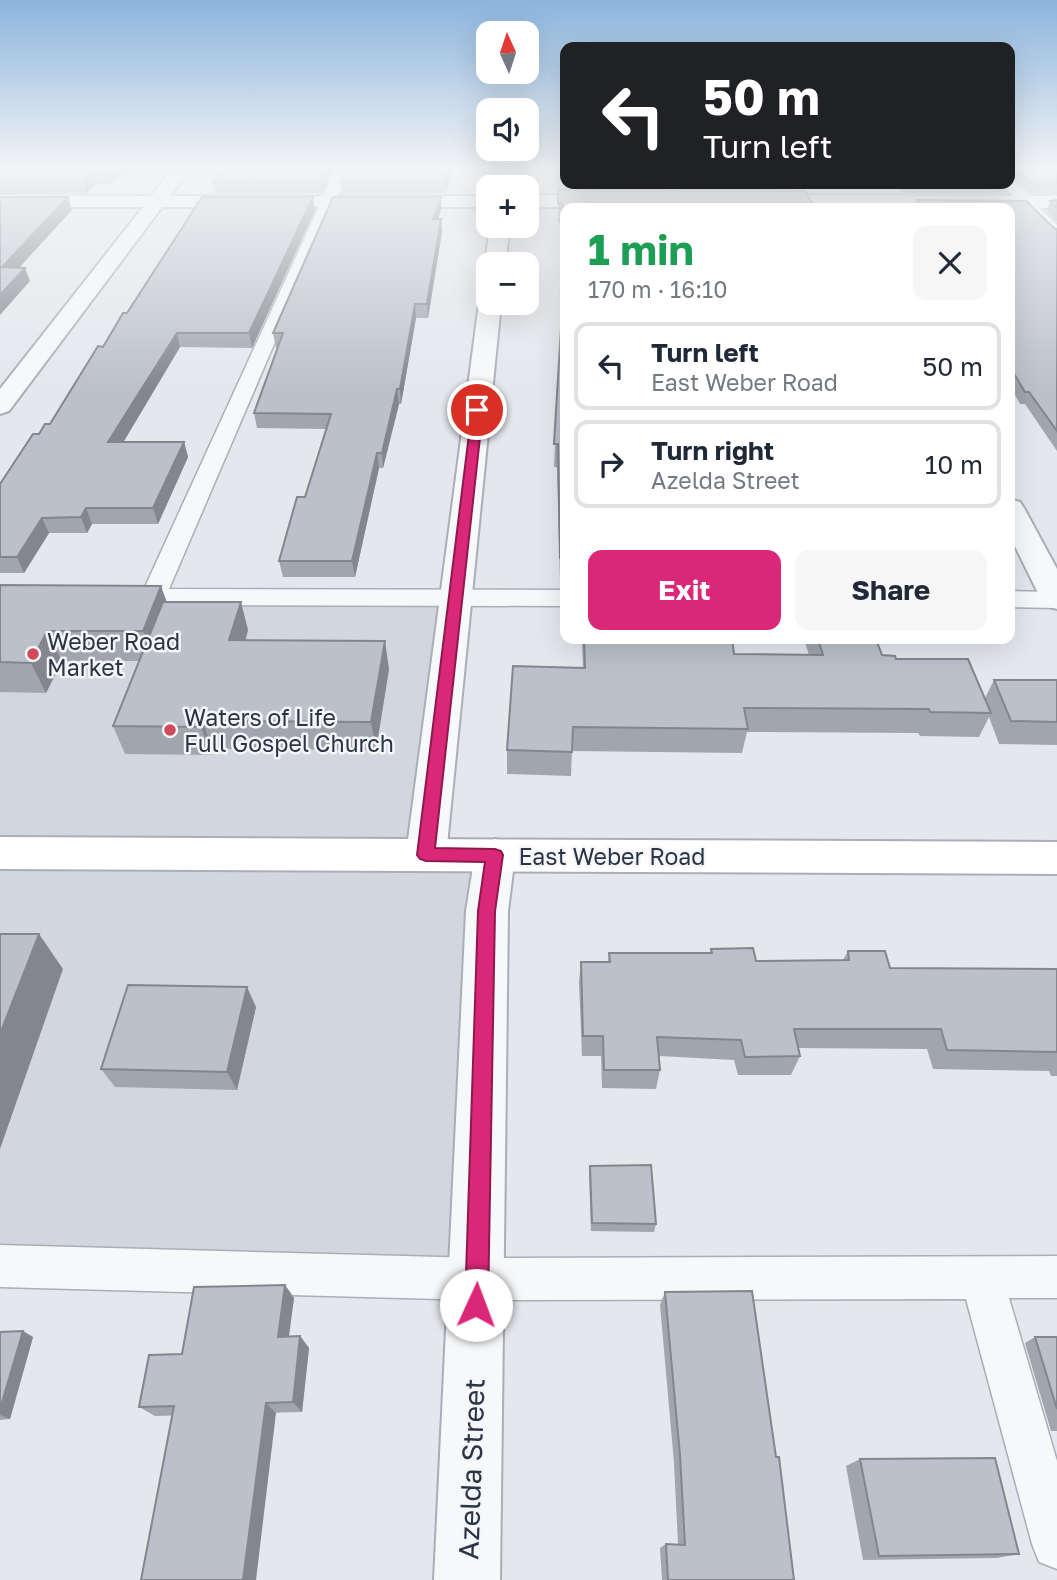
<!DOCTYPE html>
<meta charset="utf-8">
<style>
body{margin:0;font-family:"Golos Text",sans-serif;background:#f6f6f7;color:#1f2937;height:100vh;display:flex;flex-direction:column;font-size:26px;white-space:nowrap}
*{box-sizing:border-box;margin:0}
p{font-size:23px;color:#747a83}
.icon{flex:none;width:38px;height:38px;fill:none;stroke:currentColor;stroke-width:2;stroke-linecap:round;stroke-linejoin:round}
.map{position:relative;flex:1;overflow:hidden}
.drawer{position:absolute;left:560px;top:203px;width:455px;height:441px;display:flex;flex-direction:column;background:#fff;border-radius:14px;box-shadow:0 7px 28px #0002}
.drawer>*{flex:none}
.hud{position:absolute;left:560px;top:42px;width:455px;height:147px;border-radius:14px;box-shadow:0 7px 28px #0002;background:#202124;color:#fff;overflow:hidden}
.needle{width:46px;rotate:357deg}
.controls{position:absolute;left:476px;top:21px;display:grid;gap:14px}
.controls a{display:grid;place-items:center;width:63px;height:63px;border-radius:14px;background:#fff;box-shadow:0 7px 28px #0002;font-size:35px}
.pin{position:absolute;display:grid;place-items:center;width:60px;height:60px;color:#fff;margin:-30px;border:4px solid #fff;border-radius:50%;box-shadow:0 2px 7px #0007}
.me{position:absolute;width:77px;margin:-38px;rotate:2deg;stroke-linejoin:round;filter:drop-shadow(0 0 5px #0008)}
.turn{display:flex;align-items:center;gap:24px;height:147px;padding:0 28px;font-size:32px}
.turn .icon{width:91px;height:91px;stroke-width:2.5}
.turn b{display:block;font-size:49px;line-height:60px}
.round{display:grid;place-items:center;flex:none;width:74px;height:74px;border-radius:14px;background:#f6f6f7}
.summary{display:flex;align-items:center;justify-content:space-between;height:119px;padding:0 28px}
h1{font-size:42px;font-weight:700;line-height:52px;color:#1e9e55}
.button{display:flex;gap:14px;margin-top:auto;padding:14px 28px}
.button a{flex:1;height:80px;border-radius:14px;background:#db2777;color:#fff;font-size:28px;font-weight:700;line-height:80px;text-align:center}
.button a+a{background:#f6f6f7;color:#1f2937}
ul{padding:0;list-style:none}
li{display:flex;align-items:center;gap:21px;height:88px;margin:0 14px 10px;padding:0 14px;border:4px solid #e0e1e3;border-radius:14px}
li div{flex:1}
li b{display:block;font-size:26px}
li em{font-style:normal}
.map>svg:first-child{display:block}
.built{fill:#d2d6de}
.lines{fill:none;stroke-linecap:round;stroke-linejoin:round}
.lane-casing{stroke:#a9aeb7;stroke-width:3}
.street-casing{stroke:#a9aeb7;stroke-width:4}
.secondary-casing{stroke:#a9aeb7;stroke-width:4}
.lane{fill:#f7f8fa;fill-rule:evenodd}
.street{fill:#f7f8fa;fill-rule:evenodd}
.secondary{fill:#fff;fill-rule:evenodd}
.wall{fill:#a1a5ae}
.shaded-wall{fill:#83868d}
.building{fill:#bbc0ca;stroke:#83868d;stroke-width:2}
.route{fill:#db2777;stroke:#8e194d;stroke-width:2}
.poi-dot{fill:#d1495b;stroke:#f4f6f9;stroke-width:2.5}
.labels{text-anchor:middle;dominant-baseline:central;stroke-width:5;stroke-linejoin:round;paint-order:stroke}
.poi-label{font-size:23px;fill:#2b3445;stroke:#f4f6f9;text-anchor:start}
.street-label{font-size:23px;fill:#2b3445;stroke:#f4f6f9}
.near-street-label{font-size:28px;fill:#2b3445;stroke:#f4f6f9}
</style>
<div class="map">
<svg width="1057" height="1580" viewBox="0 0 1057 1580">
<rect width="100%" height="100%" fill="#e4e7ec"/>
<!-- built -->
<path class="built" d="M 0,595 L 461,598 L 426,853 L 506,857 L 486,1281 L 0,1280 Z"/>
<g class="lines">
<!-- lane casing -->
<g class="lane-casing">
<g id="lane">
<path d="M 337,167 L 350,167 L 169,589 L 565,590 L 565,606 L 125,605 L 116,602 L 113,597 L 116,592 L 144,589 Z"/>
<path d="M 1010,180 L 1014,181 L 1057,225 L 1057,239 L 1052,237 L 1004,187 L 1002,184 L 1010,184 Z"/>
<path d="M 664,184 L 678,184 L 683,208 L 669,208 Z"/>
<path d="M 1010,591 L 1057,592 L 1057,608 L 1010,607 Z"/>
<path d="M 0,1245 L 477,1258 L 1057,1256 L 1057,1298 L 1009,1298 L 1057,1461 L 1057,1569 L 1039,1562 L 1032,1544 L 966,1299 L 477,1300 L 0,1287 Z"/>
</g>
</g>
<!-- street casing -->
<g class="street-casing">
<g id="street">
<path d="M 174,167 L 191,167 L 170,196 L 488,196 L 488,207 L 162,207 L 9,411 L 0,414 L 0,389 L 143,207 L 0,207 L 0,195 L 151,196 Z"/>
<path d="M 498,167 L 516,167 L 513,187 L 495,187 Z"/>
<path d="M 527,195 L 609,195 L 618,201 L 609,207 L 527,207 Z"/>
<path d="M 760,195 L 1057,196 L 1057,208 L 754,205 L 751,201 L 754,197 Z"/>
<path d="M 490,226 L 510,226 L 505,264 L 488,264 L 488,268 L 485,264 Z"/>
<path d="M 488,297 L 488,303 L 501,303 L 446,855 L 440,866 L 426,871 L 412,866 L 406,855 L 479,303 Z"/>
<path d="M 1010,499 L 1020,502 L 1024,508 L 1057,569 L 1057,609 L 1046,606 L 1041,599 L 1010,536 Z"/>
<path d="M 495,839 L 509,844 L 515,855 L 508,911 L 500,1580 L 434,1580 L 466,911 L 475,855 L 481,844 Z"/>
</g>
</g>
<!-- secondary casing -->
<g class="secondary-casing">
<path id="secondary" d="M 0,837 L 1057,842 L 1057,874 L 0,869 Z"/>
</g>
<!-- lane -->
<use href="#lane" class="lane"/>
<!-- street -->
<use href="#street" class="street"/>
<!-- secondary -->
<use href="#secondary" class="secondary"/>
</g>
<!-- wall -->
<g class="wall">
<path d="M 223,167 L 335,167 L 322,193 L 216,193 L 213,182 Z"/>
<path d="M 346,167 L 453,167 L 446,193 L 342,193 L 340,182 Z"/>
<path d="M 556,167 L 565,167 L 565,184 L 664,184 L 663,191 L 682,191 L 679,184 L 794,184 L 792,191 L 565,208 L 565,582 L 560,582 L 557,467 L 554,467 L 561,319 L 562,223 L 558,223 L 558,192 Z"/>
<path d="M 1010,167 L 1057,167 L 1057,194 L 1030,193 L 1011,177 Z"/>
<path d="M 0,169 L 128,173 L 118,176 L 111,184 L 96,184 L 87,193 L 0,193 Z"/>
<path d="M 898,184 L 1010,184 L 1006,193 L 904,193 Z"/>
<path d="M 441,197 L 441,210 L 438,219 L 441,219 L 442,232 L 428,318 L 416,318 L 401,404 L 399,404 L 383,468 L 379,468 L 355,577 L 283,577 L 279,561 L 305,497 L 326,429 L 257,428 L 254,413 L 278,348 L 276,348 L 273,333 Z"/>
<path d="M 917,200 L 1026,201 L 1054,228 L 1057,229 L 1057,451 L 1025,404 L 1020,404 L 1010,386 L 1010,208 L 915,208 Z"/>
<path d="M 1057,200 L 1057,222 L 1047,211 L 1050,201 Z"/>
<path d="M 315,210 L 252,348 L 180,347 L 123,442 L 184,442 L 188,457 L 158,524 L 92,524 L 87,533 L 49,533 L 24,573 L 0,573 L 0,484 L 39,434 L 50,424 L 103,347 L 127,313 Z"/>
<path d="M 0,585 L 167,602 L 248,630 L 246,640 L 389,669 L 376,750 L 212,749 L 211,755 L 125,754 L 113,726 L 139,661 L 62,661 L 46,693 L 0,692 Z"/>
<path d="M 582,639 L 732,639 L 734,654 L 809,655 L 804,639 L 876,639 L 882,655 L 896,659 L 985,698 L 994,680 L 1057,680 L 1057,745 L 999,744 L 989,717 L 979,737 L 920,736 L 918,733 L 747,732 L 742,753 L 572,751 L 571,776 L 507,774 L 507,750 L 583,668 Z"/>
<path d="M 711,949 L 756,961 L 843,960 L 848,951 L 890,968 L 1057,969 L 1057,1076 L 1051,1076 L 1049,1071 L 933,1069 L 927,1049 L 798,1048 L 800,1056 L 791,1075 L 738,1075 L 734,1060 L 659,1056 L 660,1070 L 656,1089 L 602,1088 L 601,1056 L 582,1056 L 579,982 L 581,962 L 608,962 L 609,953 L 710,953 Z"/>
<path d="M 256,1007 L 237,1090 L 115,1087 L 101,1069 Z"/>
<path d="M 590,1166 L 656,1224 L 654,1232 L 591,1231 L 589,1175 Z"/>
<path d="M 285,1285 L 294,1298 L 289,1336 L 300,1336 L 309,1348 L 302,1412 L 155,1416 L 139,1407 L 182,1354 Z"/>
<path d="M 665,1292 L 794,1580 L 662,1580 L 660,1548 L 666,1544 L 678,1544 L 674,1463 L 660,1305 Z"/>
<path d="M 0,1332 L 33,1337 L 10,1419 L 0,1420 Z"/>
<path d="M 1035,1337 L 1057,1337 L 1057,1431 L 1051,1431 L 1025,1343 Z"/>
<path d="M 860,1459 L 1019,1554 L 997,1558 L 863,1560 L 846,1466 Z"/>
</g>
<!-- shaded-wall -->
<g class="shaded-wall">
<path d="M 111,167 L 133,167 L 128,173 L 118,176 L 111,184 L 107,172 Z"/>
<path d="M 328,167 L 335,167 L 322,193 L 320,182 Z"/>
<path d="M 449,167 L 453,167 L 446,193 L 445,182 Z"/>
<path d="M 1014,168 L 1011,177 L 1010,178 L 1010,170 Z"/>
<path d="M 92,172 L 96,184 L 87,193 L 84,181 Z"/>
<path d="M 68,197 L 72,210 L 7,281 L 2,267 Z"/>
<path d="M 313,197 L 315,210 L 252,348 L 249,333 Z"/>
<path d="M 441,197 L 441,210 L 434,232 L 433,219 Z"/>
<path d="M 441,219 L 442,232 L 428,318 L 427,304 Z"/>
<path d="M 25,268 L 30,281 L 0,315 L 0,295 Z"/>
<path d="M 415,304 L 416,318 L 401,404 L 400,389 Z"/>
<path d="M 177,333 L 180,347 L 114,458 L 108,442 Z"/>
<path d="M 397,389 L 399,404 L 383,468 L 382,453 Z"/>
<path d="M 184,442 L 188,457 L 158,524 L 153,508 Z"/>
<path d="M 377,453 L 379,468 L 355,577 L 352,561 Z"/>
<path d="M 86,508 L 92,524 L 87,533 L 81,517 Z"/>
<path d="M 42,518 L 49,533 L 24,573 L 17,557 Z"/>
<path d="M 161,586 L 172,616 L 154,661 L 143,631 Z"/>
<path d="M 241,602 L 248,630 L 237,668 L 229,640 Z"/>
<path d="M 47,631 L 62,661 L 46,693 L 31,663 Z"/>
<path d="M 385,641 L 389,669 L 376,750 L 371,722 Z"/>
<path d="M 203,721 L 212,749 L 211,755 L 201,727 Z"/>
<path d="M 39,934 L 63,969 L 0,1149 L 0,1034 Z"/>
<path d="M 247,987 L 256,1007 L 237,1090 L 227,1072 Z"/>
<path d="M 285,1285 L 294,1298 L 287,1349 L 278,1337 Z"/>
<path d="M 23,1331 L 33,1337 L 10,1419 L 0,1415 L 0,1409 Z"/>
<path d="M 300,1336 L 309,1348 L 302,1412 L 293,1402 Z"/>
<path d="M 266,1403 L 276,1413 L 256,1580 L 243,1580 Z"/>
</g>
<!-- building -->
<g class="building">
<path d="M 2,167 L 111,167 L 107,172 L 92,172 L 84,181 L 0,181 L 0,169 Z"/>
<path d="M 223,167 L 328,167 L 320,182 L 213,182 Z"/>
<path d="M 346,167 L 449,167 L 445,182 L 340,182 Z"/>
<rect x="557" y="167" width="8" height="14"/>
<path d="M 1010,167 L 1057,167 L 1057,184 L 1033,184 L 1014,168 L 1010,170 Z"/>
<path d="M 558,190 L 805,191 L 815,208 L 565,208 L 565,558 L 560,558 L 558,444 L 554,444 L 562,311 L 562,203 L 558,203 Z"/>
<path d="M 0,197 L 68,197 L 2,267 L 25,268 L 0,295 Z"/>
<path d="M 202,197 L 313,197 L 249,333 L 177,333 L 108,442 L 184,442 L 153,508 L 86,508 L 81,517 L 42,518 L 17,557 L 0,557 L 0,484 L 33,434 L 39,434 L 45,424 L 50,424 L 98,346 L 103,347 L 123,313 L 127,313 Z"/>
<path d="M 333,197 L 441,197 L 433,219 L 441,219 L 427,304 L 415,304 L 400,389 L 397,389 L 382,453 L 377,453 L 352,561 L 279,561 L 297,497 L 305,497 L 331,414 L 254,413 L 283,333 L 273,333 Z"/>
<path d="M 917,200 L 1026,201 L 1054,228 L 1057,229 L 1057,431 L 1029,392 L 1025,392 L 1010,367 L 1010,208 L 923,208 Z"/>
<path d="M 1057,200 L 1057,208 L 1050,201 Z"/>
<path d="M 0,585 L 161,586 L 143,631 L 47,631 L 31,663 L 0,662 Z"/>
<path d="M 163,602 L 241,602 L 229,640 L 385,641 L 371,722 L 203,721 L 201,727 L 113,726 Z"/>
<path d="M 584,639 L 732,639 L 734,654 L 823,655 L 818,639 L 876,639 L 882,655 L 895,656 L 896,659 L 968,659 L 991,713 L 930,712 L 929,709 L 744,708 L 748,729 L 573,727 L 572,752 L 507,750 L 513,666 L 585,668 Z"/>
<path d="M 994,680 L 1057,680 L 1057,722 L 1011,721 Z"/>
<path d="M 0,934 L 39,934 L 0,1034 Z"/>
<path d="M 753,948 L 756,961 L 849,960 L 848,951 L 885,951 L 890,968 L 1057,969 L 1057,1052 L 947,1050 L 941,1029 L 794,1029 L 800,1056 L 745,1057 L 741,1040 L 657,1037 L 660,1070 L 604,1070 L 603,1036 L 583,1036 L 581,962 L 610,962 L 609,953 L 712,953 L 711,949 Z"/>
<path d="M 128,985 L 247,987 L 227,1072 L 101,1069 Z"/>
<path d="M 651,1165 L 656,1224 L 592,1223 L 590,1166 Z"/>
<path d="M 285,1285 L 278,1337 L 300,1336 L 293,1402 L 266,1403 L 243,1580 L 141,1580 L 174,1406 L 139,1407 L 149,1355 L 182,1354 L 194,1287 Z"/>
<path d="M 752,1291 L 776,1457 L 779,1457 L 794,1580 L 668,1580 L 666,1544 L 685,1545 L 680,1455 L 665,1292 Z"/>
<path d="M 23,1331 L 0,1409 L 0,1332 Z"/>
<path d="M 1035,1337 L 1057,1337 L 1057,1409 Z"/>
<path d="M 995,1458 L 1019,1554 L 879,1556 L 860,1459 Z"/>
</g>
<!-- sky -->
<linearGradient id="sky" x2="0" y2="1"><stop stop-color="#8bb4dd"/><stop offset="0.43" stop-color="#f3f4f6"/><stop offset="1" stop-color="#f3f4f6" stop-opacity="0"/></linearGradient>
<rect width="1057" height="389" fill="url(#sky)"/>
<!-- route -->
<path class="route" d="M 477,407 L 483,410 L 435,848 L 495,849 L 501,851 L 503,855 L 495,911 L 488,1305 L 484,1313 L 476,1317 L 468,1313 L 465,1305 L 478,911 L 485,862 L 426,861 L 420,859 L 417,855 L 472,410 Z"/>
<!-- markers -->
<g class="poi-dot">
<circle cx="33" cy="654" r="7"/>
<circle cx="170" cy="730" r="7"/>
</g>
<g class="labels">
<!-- poi labels -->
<g class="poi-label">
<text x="47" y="641">Weber Road<tspan x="47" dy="26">Market</tspan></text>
<text x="184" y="717">Waters of Life<tspan x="184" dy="26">Full Gospel Church</tspan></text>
</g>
<!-- street labels -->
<g class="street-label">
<text x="612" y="856">East Weber Road</text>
</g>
<!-- near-street labels -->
<g class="near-street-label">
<text transform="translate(471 1469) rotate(-88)">Azelda Street</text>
</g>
</g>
</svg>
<div class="controls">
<a><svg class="needle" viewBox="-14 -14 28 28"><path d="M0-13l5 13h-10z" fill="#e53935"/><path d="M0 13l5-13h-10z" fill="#747a83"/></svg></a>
<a><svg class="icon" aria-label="sound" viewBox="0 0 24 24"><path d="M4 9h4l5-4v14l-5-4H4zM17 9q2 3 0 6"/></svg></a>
<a>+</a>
<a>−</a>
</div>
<div class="pin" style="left:477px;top:410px;background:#d93025"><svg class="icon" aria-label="arrive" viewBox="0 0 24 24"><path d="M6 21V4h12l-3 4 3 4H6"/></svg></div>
<svg class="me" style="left:476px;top:1305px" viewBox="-20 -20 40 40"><circle r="19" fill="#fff"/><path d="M0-13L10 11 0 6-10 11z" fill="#db2777"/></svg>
<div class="hud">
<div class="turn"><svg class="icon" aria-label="left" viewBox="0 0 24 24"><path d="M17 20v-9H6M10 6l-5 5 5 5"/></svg><div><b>50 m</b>Turn left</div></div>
</div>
<section class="drawer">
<div class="summary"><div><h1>1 min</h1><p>170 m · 16:10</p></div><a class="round"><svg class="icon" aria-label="close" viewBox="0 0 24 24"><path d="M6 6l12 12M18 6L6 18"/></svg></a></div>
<ul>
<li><svg class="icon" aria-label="left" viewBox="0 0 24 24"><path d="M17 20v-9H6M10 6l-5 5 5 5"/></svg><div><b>Turn left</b><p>East Weber Road</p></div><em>50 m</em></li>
<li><svg class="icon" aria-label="right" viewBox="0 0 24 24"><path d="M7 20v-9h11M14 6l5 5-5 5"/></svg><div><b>Turn right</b><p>Azelda Street</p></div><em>10 m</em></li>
</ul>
<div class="button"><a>Exit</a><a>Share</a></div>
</section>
</div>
